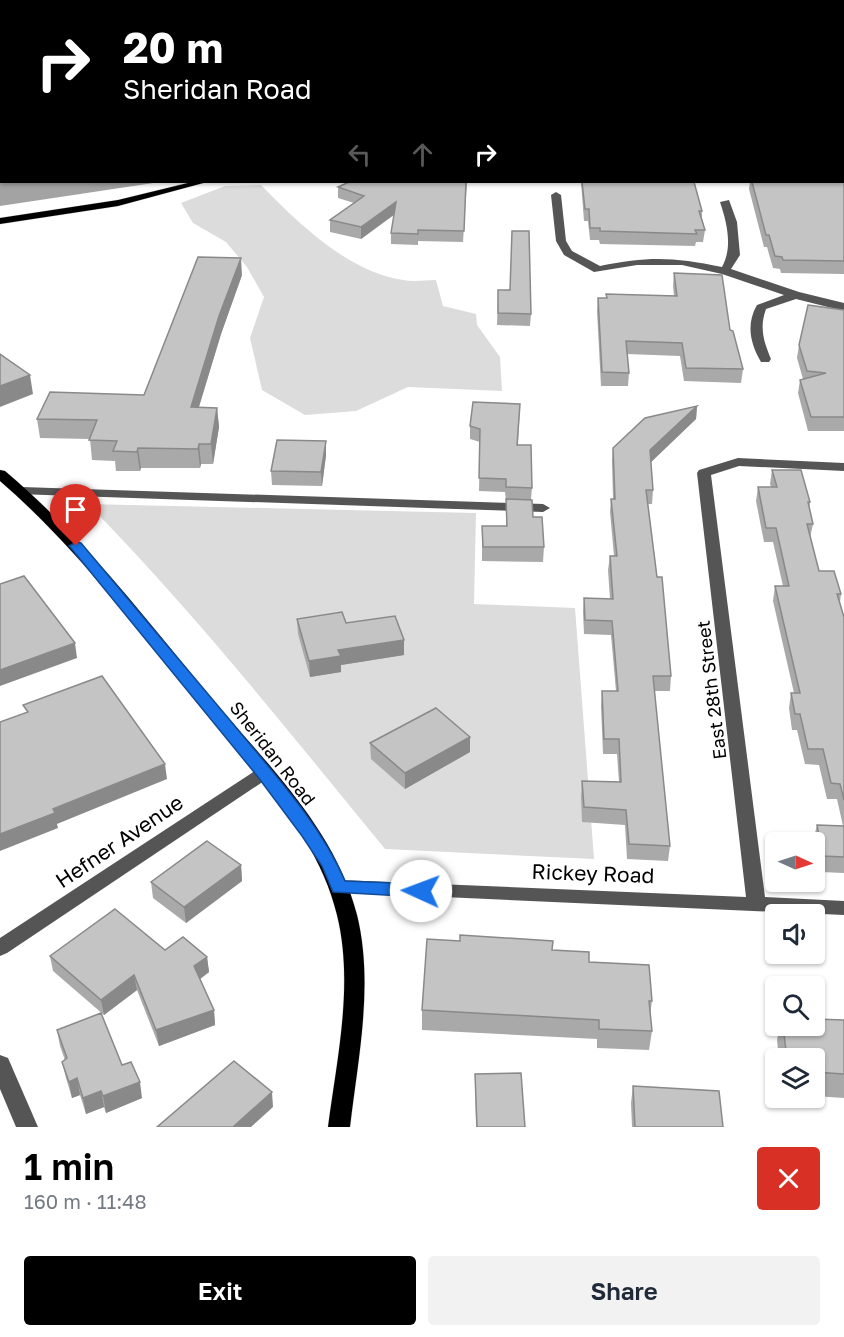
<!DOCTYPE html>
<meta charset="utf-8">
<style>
body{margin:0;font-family:"Golos Text",sans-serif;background:#f2f2f3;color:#1f2937;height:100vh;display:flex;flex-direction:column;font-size:22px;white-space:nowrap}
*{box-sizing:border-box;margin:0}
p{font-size:20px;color:#747a83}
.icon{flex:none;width:33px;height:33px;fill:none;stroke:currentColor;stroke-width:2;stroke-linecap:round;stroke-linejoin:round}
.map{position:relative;height:1127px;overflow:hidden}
.drawer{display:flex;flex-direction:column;background:#fff;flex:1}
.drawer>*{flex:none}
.banner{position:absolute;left:0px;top:0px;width:844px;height:183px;box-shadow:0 2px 4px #0004;background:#000;color:#fff;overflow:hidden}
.needle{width:39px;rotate:93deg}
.fabs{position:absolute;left:765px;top:832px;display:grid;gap:12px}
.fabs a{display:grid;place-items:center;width:60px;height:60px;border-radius:6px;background:#fff;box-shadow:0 2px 4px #0004;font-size:30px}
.pin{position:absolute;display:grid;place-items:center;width:51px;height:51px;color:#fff;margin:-62px -26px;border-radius:50% 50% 50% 0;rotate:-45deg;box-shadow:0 0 6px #0007}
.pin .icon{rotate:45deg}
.me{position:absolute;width:66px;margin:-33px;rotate:272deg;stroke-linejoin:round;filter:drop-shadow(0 0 4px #0008)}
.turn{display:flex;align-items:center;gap:21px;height:126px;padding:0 24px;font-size:27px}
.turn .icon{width:78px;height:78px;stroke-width:2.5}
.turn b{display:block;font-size:42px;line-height:51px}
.lanes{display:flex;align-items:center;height:57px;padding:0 24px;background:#0003;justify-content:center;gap:30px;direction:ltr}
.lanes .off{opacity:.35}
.round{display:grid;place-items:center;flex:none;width:63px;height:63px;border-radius:6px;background:#f2f2f3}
.headline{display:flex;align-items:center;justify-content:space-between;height:102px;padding:0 24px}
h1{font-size:36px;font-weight:600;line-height:45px;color:#000}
.action{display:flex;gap:12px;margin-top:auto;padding:12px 24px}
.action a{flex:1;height:69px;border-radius:6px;background:#000;color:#fff;font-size:24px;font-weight:600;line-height:69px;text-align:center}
.action a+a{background:#f2f2f3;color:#1f2937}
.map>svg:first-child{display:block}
.green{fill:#dcdcdc}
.water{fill:#a3a3a3}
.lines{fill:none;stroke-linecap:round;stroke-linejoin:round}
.major-casing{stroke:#dbdbdb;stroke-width:1}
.minor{fill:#555;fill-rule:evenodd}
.major{fill:#000;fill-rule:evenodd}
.wall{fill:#a9a9a9}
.shaded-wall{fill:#898989}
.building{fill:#c4c4c4;stroke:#898989;stroke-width:1.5}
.route{fill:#1a73e8;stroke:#114b97;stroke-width:1.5}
.labels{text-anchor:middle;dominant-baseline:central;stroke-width:4.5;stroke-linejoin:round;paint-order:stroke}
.street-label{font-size:18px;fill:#000;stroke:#fff}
.near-street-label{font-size:21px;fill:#000;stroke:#fff}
</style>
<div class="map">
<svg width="844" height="1127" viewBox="0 0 844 1127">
<rect width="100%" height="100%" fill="#fff"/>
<!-- green -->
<g class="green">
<path d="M 261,185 C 298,223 348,272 403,280 C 413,282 425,280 436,280 L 443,306 L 476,314 L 477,325 L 500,357 L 502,391 L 408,387 L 356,411 L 305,415 L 262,390 L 250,338 L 264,297 L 247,267 L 226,242 L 193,223 L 181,203 L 225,186 Z"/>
<path d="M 88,504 L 476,513 L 474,604 L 575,608 L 594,859 L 385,849 C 289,732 195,613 88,504 Z"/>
</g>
<!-- water -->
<path class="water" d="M 0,0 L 844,0 L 844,23 L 843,2 L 2,2 L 2,182 L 160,182 L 0,206 Z"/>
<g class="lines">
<!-- major casing -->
<g class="major-casing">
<g id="major">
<rect x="843" y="35" width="1" height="4"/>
<path d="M 192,182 L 207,182 L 118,206 L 0,224 L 0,218 L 118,200 Z"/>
<path d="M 0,470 L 5,471 C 82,536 142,614 206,692 C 262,759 335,827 357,915 C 374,984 358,1058 350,1127 L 328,1127 C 337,1058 354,984 337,915 C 317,830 246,764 193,697 C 132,622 74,545 0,481 Z"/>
</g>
</g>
<!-- minor -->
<g class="minor">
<path d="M 556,192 L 561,195 L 566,241 L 572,251 L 600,266 C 648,256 674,257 722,267 C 733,247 727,223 720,202 L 729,200 L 737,222 L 740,255 L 731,269 L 799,292 L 844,303 L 844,311 L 796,299 L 766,309 C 759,328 764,342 771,359 L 769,362 L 761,362 C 750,343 746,324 757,305 L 784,295 L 722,274 L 682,265 L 637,265 L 594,272 L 564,255 L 556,241 L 551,195 Z"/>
<path d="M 738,458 L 844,463 L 844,471 L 739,466 L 711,475 L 765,897 L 844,901 L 844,915 L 333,892 L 330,887 L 333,882 L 340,880 L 746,897 L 697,473 L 699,470 Z"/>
<path d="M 22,487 L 543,504 L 550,508 L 543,512 L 17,494 L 15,491 L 17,488 Z"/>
<path d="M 264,767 L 270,769 L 273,773 L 270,777 L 7,953 L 0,956 L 0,938 L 258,769 Z"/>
<path d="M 0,1055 L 8,1058 L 38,1127 L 16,1127 L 0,1089 Z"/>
</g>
<!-- major -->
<use href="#major" class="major"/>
</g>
<!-- wall -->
<g class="wall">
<path d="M 843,137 L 844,143 L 844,274 L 781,273 L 780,269 L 773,268 L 767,247 L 764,247 L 749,189 L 750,182 L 843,182 Z"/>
<path d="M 467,182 L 463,242 L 418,241 L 418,245 L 391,244 L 391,233 L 394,215 L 361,239 L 330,232 L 330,220 L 354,203 L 338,198 L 338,187 Z"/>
<path d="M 581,182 L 694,182 L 702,211 L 702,218 L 705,230 L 703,242 L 696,242 L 695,246 L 600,244 L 599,240 L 590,240 L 588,221 L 584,221 Z"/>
<path d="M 674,273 L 730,330 L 743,369 L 741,383 L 684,381 L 680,356 L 627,354 L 629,373 L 628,386 L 601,386 L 597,311 L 598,298 L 606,298 L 606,294 L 674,296 L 673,286 Z"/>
<path d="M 242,275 L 221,334 L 199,407 L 217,408 L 219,427 L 213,464 L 201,464 L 200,468 L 141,468 L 140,471 L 116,471 L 115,461 L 92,460 L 90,439 L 40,438 L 37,419 L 144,395 Z"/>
<path d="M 498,290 L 531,314 L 530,326 L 497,325 Z"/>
<path d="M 844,310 L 844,431 L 808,431 L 798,393 L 800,380 L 803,379 L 797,358 L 799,345 Z"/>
<path d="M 520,404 L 518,445 L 532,488 L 531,499 L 533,517 L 544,547 L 543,562 L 482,561 L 482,526 L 506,526 L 506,501 L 505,492 L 479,491 L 480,442 L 470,439 L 470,426 Z"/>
<path d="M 697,406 L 696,419 L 651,462 L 653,490 L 652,504 L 648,504 L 657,577 L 671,676 L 670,691 L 654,691 L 670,846 L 668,861 L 627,859 L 625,825 L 582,822 L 581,797 L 582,781 L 619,782 L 617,754 L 603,754 L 601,706 L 602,691 L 616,691 L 611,635 L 584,634 L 583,612 L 584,598 L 610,599 L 608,570 L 610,556 L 614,556 L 610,512 L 611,499 L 613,499 L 612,461 L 613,448 Z"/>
<path d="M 326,441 L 326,455 L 322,486 L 272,485 L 271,471 Z"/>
<path d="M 772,470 L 810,502 L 809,509 L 813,524 L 810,538 L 819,571 L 841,594 L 840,602 L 844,617 L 844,873 L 820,872 L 813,841 L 817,825 L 843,826 L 837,799 L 827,799 L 819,765 L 805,764 L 797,730 L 792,730 L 789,708 L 791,693 L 794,693 L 773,601 L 775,586 L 783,586 L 773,542 L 764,542 L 756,501 L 758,487 L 771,487 L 770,484 Z"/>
<path d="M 297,619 L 346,623 L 404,655 L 341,665 L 341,672 L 310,677 L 298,634 Z"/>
<path d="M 370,743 L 470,752 L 405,789 L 371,759 Z"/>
<path d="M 241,865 L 242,881 L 186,923 L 153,898 L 151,882 Z"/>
<path d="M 165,950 L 207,957 L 209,972 L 200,979 L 214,1010 L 215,1025 L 159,1046 L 137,990 L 104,1015 L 53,971 L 50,956 Z"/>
<path d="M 552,950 L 589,962 L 652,1001 L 650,1015 L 652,1031 L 649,1050 L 597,1048 L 597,1039 L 422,1030 L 422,1010 Z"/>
<path d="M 844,1020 L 844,1098 L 814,1096 L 814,1059 L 779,1059 L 777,1040 L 780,1026 L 814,1026 Z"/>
<path d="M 57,1030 L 122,1065 L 142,1098 L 106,1113 L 104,1107 L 86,1114 L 80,1095 L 72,1098 L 66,1078 L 62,1062 L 65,1060 L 60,1046 Z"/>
<path d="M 475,1074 L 525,1127 L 476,1127 Z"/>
<path d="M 633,1086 L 723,1127 L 632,1127 L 631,1103 Z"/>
</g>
<!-- shaded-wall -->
<g class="shaded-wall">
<path d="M 396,202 L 396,213 L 361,239 L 361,227 Z"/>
<path d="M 241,258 L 242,275 L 221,334 L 193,426 L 191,407 L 219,316 Z"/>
<path d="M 30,375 L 33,394 L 0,407 L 0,386 Z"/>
<path d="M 697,406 L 696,419 L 649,464 L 650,450 Z"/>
<path d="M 217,408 L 219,427 L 213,464 L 211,444 Z"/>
<path d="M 326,441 L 326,455 L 322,486 L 321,472 Z"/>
<path d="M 199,444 L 201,464 L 200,468 L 198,449 Z"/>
<path d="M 138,448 L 141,468 L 140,471 L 137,452 Z"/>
<path d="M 404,640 L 404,655 L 341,665 L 341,672 L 310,677 L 309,661 L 338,650 Z"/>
<path d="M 75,643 L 77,658 L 0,686 L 0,670 Z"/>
<path d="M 470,737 L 470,752 L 405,789 L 405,773 Z"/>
<path d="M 165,764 L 167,779 L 57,824 L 58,828 L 0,851 L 0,834 L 53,809 Z"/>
<path d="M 241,865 L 242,881 L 186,923 L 184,907 Z"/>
<path d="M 207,957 L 209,972 L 196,982 L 194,966 Z"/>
<path d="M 134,975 L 137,990 L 104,1015 L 101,1000 Z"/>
<path d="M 214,1010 L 215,1025 L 159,1046 L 156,1030 Z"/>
<path d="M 77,1078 L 80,1095 L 72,1098 L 69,1082 Z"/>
<path d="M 140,1082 L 142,1098 L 106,1113 L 103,1096 Z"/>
<path d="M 101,1091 L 104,1107 L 86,1114 L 83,1098 Z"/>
<path d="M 272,1092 L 273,1107 L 251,1127 L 233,1127 Z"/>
</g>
<!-- building -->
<g class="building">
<path d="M 843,123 L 844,126 L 844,137 L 843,137 L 843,146 L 844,146 L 844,261 L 783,260 L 782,257 L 775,256 L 769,235 L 766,235 L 752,182 L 843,182 Z"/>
<path d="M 349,182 L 466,182 L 464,231 L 418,230 L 418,234 L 391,233 L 396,202 L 361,227 L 330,220 L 364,196 L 338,187 Z"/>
<path d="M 582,182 L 694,182 L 702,211 L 699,211 L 705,230 L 695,230 L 697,234 L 600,231 L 600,228 L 590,228 L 589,209 L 585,209 Z"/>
<path d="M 512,231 L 529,231 L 531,314 L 498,313 L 498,290 L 510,290 Z"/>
<path d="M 198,257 L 241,258 L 219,316 L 191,407 L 217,408 L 211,444 L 199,444 L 198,449 L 138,448 L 137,452 L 113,451 L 117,441 L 89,440 L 97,420 L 37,419 L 50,392 L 144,395 Z"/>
<path d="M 674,273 L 722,275 L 730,330 L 733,331 L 743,369 L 686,368 L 682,343 L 626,341 L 629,373 L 602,372 L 598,298 L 607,298 L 606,294 L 677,296 Z"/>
<path d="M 808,305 L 844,310 L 844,417 L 811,417 L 800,380 L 826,373 L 807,371 L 799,345 Z"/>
<path d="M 0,354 L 30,375 L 0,386 Z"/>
<path d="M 473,402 L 520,404 L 517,445 L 531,445 L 532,488 L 506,487 L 506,479 L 479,478 L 480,429 L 470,426 Z"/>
<path d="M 697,406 L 650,450 L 653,490 L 646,490 L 657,577 L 662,577 L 671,676 L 653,676 L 670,846 L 629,844 L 626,810 L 584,807 L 582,781 L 621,782 L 619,739 L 604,739 L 602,691 L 618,691 L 612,621 L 585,620 L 584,598 L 613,599 L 610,556 L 617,556 L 611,499 L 615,499 L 613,448 L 645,418 Z"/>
<path d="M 277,440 L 326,441 L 321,472 L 271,471 Z"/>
<path d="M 772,470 L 801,470 L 810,502 L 808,502 L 813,524 L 807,524 L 819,571 L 834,571 L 841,594 L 837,594 L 844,617 L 844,800 L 840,784 L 831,783 L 823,749 L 808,749 L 800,714 L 795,714 L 791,693 L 800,693 L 775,586 L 789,586 L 776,528 L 766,528 L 758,487 L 777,487 Z"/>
<path d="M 506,499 L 532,500 L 533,517 L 542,517 L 544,547 L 483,547 L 482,526 L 507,526 Z"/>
<path d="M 24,576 L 75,643 L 0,670 L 0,584 Z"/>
<path d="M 342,612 L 346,623 L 395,616 L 404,640 L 338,650 L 341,656 L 309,661 L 297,619 Z"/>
<path d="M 102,676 L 165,764 L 53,809 L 55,813 L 0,834 L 0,722 L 28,712 L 23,705 Z"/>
<path d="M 436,708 L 470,737 L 405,773 L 370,743 Z"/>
<path d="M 817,825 L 844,826 L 844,857 L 823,856 Z"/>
<path d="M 207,841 L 241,865 L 184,907 L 151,882 Z"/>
<path d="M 115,909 L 165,950 L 183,937 L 207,957 L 194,966 L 214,1010 L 156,1030 L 134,975 L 101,1000 L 50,956 Z"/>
<path d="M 460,935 L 553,941 L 552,950 L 589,952 L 589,962 L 649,965 L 652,1001 L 649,1001 L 652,1031 L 599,1029 L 599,1020 L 422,1010 L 427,939 L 460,941 Z"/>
<path d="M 101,1013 L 122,1065 L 131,1062 L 140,1082 L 103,1096 L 101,1091 L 83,1098 L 77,1078 L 69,1082 L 62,1062 L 67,1058 L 57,1030 Z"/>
<path d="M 814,1019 L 844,1020 L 844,1074 L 814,1072 L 814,1059 L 787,1059 L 783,1026 L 814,1026 Z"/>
<path d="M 234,1061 L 272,1092 L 233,1127 L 157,1127 Z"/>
<path d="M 521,1073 L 525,1127 L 477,1127 L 475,1074 Z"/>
<path d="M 633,1086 L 719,1091 L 723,1127 L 635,1127 Z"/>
</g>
<!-- route -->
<path class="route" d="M 76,542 L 81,543 C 132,604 183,665 234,725 C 274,774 320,823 345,881 L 421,884 L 427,886 L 430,891 L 427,895 L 421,897 L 333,892 L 322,866 L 302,836 L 258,777 L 71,548 L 69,546 Z"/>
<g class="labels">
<!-- street labels -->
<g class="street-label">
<text transform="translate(711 690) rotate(-97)">East 28th Street</text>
<text transform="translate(273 753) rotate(52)">Sheridan Road</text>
</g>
<!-- near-street labels -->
<g class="near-street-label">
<text transform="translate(119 841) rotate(-34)">Hefner Avenue</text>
<text transform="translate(593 873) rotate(2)">Rickey Road</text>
</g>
</g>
</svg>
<div class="fabs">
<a><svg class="needle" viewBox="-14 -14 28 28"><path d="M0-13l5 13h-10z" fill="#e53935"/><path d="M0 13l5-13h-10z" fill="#747a83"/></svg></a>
<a><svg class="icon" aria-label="sound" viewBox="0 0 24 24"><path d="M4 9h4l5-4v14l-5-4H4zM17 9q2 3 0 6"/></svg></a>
<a><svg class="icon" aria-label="search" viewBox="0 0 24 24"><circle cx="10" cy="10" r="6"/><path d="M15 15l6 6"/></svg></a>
<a><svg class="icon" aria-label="layers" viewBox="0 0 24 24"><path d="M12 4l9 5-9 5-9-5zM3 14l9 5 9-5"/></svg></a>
</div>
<div class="pin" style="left:76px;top:546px;background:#d93025"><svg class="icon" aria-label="arrive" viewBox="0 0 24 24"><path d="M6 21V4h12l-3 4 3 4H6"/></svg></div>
<svg class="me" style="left:421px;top:891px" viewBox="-20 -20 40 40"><circle r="19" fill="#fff"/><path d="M0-13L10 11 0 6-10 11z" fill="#1a73e8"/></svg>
<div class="banner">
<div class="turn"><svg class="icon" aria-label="right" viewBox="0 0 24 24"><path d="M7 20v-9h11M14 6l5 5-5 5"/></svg><div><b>20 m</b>Sheridan Road</div></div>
<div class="lanes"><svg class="icon off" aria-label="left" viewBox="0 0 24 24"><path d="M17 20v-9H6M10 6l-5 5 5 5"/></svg><svg class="icon off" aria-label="ahead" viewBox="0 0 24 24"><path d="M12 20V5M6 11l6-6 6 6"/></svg><svg class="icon" aria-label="right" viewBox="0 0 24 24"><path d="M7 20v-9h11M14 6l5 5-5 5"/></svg></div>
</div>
</div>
<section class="drawer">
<div class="headline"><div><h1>1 min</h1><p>160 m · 11:48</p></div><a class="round" style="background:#d93025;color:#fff"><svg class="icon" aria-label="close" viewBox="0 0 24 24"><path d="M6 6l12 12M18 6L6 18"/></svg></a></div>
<div class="action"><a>Exit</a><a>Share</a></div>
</section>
